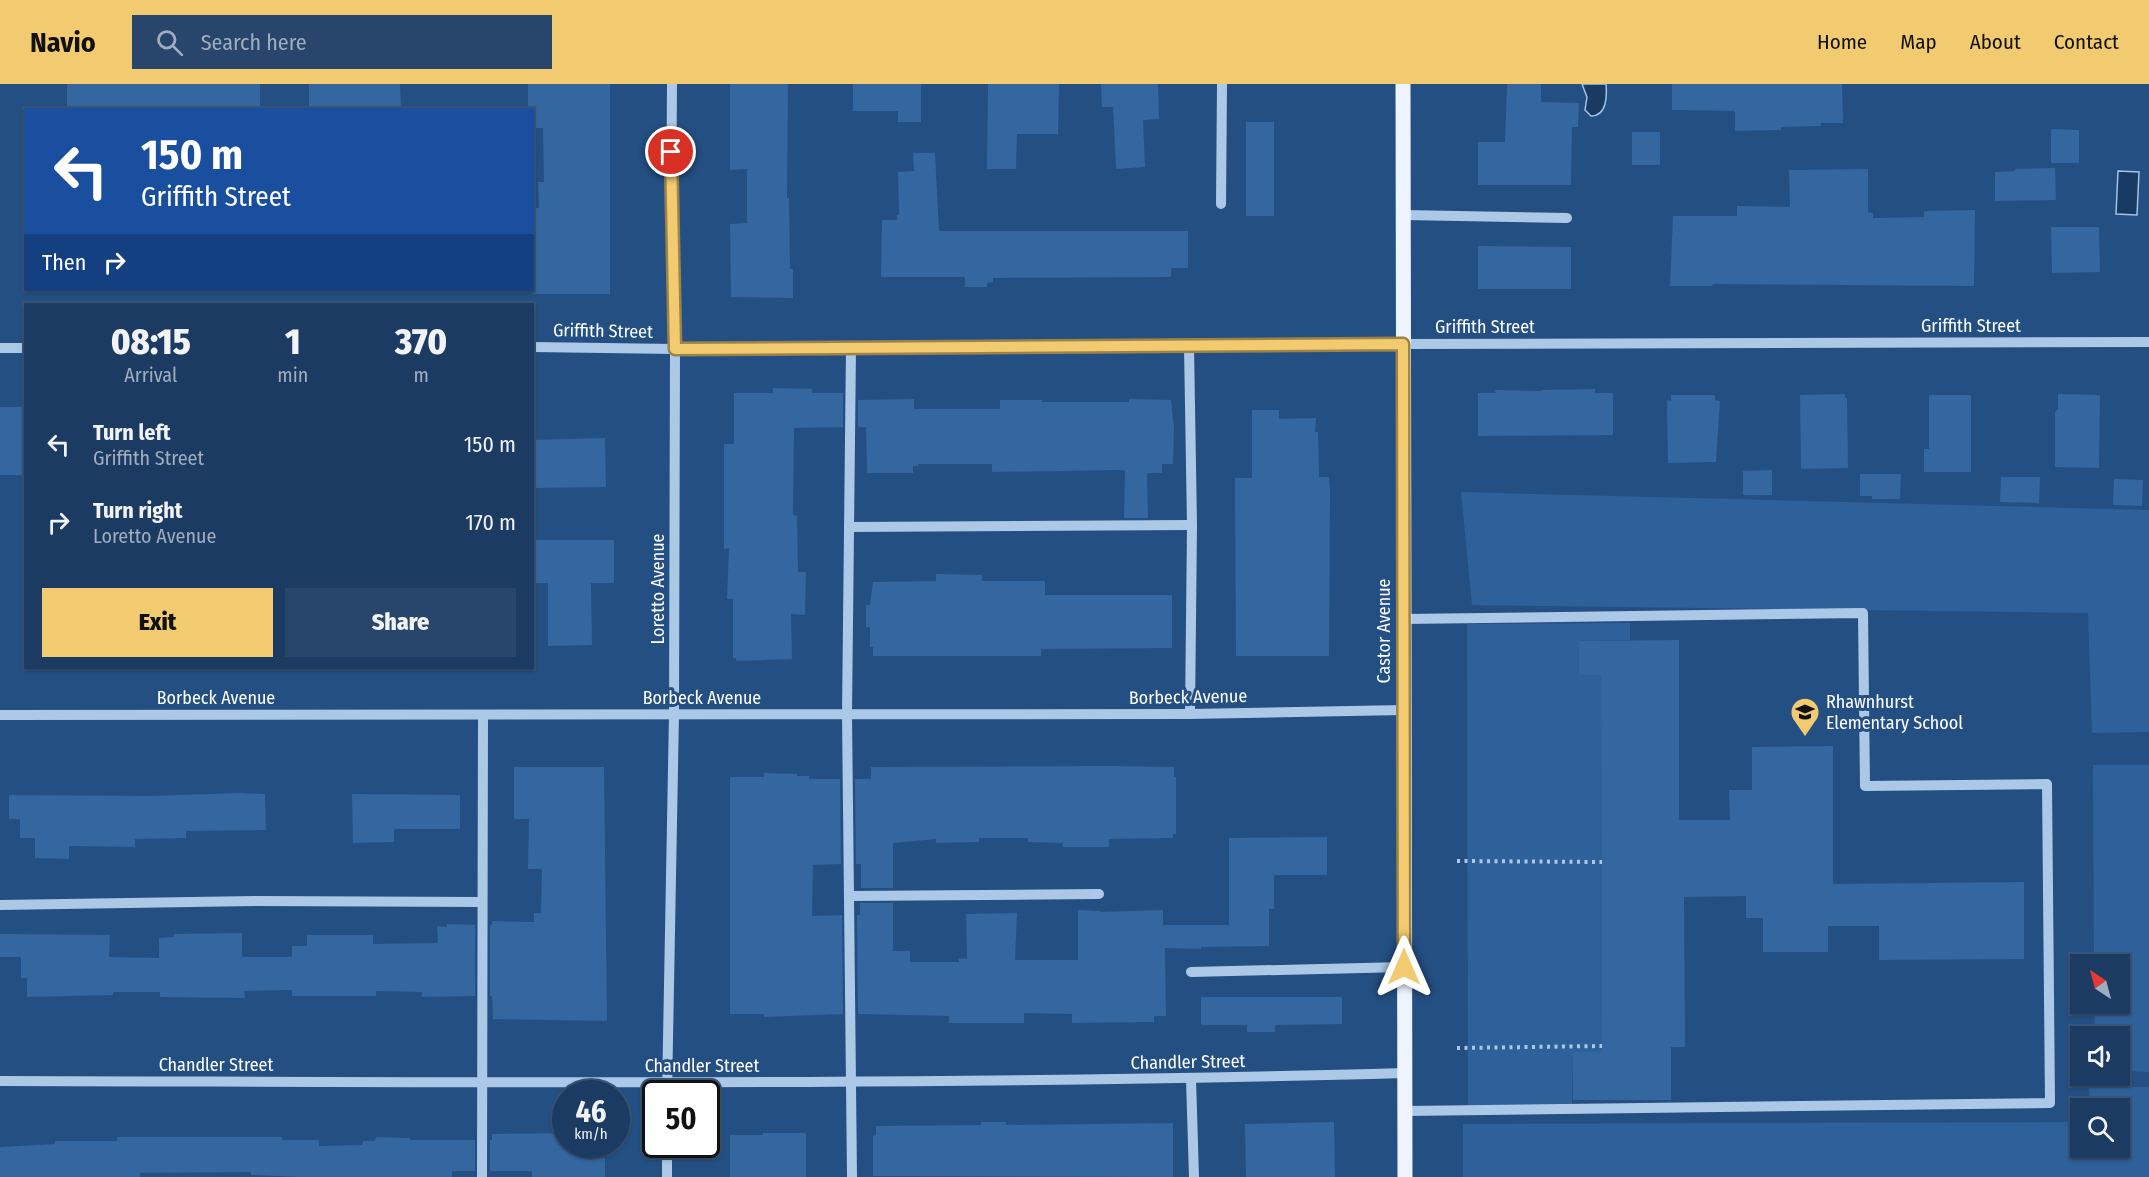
<!DOCTYPE html>
<style>
body{margin:0;font-family:"Fira Sans Condensed",sans-serif;background:#28466b;color:#f1f3f6;height:100vh;display:flex;flex-direction:column;font-size:22px;white-space:nowrap}
*{box-sizing:border-box;margin:0}
p{font-size:20px;color:#a0adbe}
.icon{flex:none;width:33px;height:33px;fill:none;stroke:currentColor;stroke-width:2;stroke-linecap:round;stroke-linejoin:round}
.map{position:relative;flex:1;overflow:hidden}
.side{position:absolute;left:24px;top:219px;width:510px;height:366px;display:flex;flex-direction:column;background:#1b3b62;border-radius:0px;box-shadow:0 2px 4px #0004,0 0 0 2px #395577}
.side>*{flex:none}
.hud{position:absolute;left:24px;top:24px;width:510px;height:183px;border-radius:0px;box-shadow:0 2px 4px #0004,0 0 0 2px #395577;background:#1a4fa0;color:#fff;overflow:hidden}
.needle{width:39px;rotate:324deg}
.tools{position:absolute;left:2070px;top:870px;display:grid;gap:12px}
.tools a{display:grid;place-items:center;width:60px;height:60px;border-radius:0px;background:#1b3b62;box-shadow:0 2px 4px #0004,0 0 0 2px #395577;font-size:30px}
.speed{position:absolute;left:552px;top:996px;display:flex;gap:12px;font-size:30px;font-weight:700;text-align:center}
.speed>*{display:grid;place-content:center;width:78px;height:78px;border-radius:50%;background:#1b3b62;box-shadow:0 2px 4px #0004,0 0 0 2px #395577;line-height:1}
.speed small{font-size:15px;font-weight:400}
.speed .limit{border:3px solid #111;border-radius:9px;background:#fff;color:#111}
.pin{position:absolute;display:grid;place-items:center;width:51px;height:51px;color:#fff;margin:-26px;border:3px solid #fff;border-radius:50%;box-shadow:0 2px 6px #0007}
.me{position:absolute;width:66px;margin:-33px;rotate:0deg;stroke-linejoin:round;filter:drop-shadow(0 0 4px #0008)}
.turn{display:flex;align-items:center;gap:21px;height:126px;padding:0 18px;font-size:27px}
.turn .icon{width:78px;height:78px;stroke-width:2.5}
.turn b{display:block;font-size:42px;line-height:51px}
.then{display:flex;align-items:center;height:57px;padding:0 18px;background:#0003;gap:12px;font-size:22px}
.eta{display:flex;justify-content:space-evenly;align-items:center;height:102px;text-align:center}
.eta b{font-size:36px;font-weight:800;line-height:42px}
.primary-button{display:flex;gap:12px;margin-top:auto;padding:12px 18px}
.primary-button a{flex:1;height:69px;border-radius:0px;background:#f2ca6f;color:#111;font-size:24px;font-weight:800;line-height:69px;text-align:center}
.primary-button a+a{background:#28466b;color:#f1f3f6}
ul{padding:0;list-style:none}
li{display:flex;align-items:center;gap:18px;height:78px;padding:0 18px}
li div{flex:1}
li b{display:block;font-size:22px}
li em{font-style:normal}
header{display:flex;align-items:center;gap:36px;box-sizing:border-box;height:84px;padding:0 30px;background:#f2ca6f;color:#111}
header strong{font-size:28px}
nav{display:flex;gap:33px;margin-inline-start:auto;font-size:21px}
.search{width:420px;height:54px;background:#28466b;display:flex;align-items:center;gap:15px;box-sizing:border-box;padding:0 21px;border-radius:0px;color:#a0adbe;font-size:22px}
.map>svg:first-child{display:block}
.green{fill:#2e619a}
.water{fill:#193a62;stroke:#a0c3e8;stroke-width:1.5}
.building{fill:#34669f}
.lines{fill:none;stroke-linecap:round;stroke-linejoin:round}
.path{stroke:#acc8e7;stroke-width:4;stroke-dasharray:3 4.5;stroke-linecap:butt}
.minor{stroke:#acc8e7;stroke-width:10}
.major{stroke:#eef4fd;stroke-width:15}
.route-casing{stroke:#9d8348;stroke-width:15}
.route{stroke:#f2ca6f;stroke-width:10}
.labels{text-anchor:middle;dominant-baseline:central;stroke-width:6;stroke-linejoin:round;paint-order:stroke}
.street-label{font-size:18px;fill:#fff;stroke:#244f82}
.poi-label{font-size:18px;fill:#fff;stroke:#244f82;text-anchor:start}
</style>
<header>
<strong>Navio</strong>
<div class="search"><svg class="icon" aria-label="search" viewBox="0 0 24 24"><circle cx="10" cy="10" r="6"/><path d="M15 15l6 6"/></svg>Search here</div>
<nav><a>Home</a><a>Map</a><a>About</a><a>Contact</a></nav>
</header>
<div class="map">
<svg width="2149" height="1093" viewBox="0 0 2149 1093">
<rect width="100%" height="100%" fill="#244f82"/>
<!-- green -->
<g class="green">
<path d="M 1461,408 L 2149,426 L 2149,648 L 2092,649 L 2088,529 L 1472,521 Z"/>
<path d="M 1630,539 L 1630,556 L 1578,557 L 1579,591 L 1601,591 L 1602,968 L 1573,968 L 1572,1022 L 1468,1022 L 1467,540 Z"/>
<path d="M 2093,681 L 2149,681 L 2149,988 L 2120,987 L 2120,952 L 2095,952 L 2094,920 L 2120,920 L 2120,880 L 2094,880 Z"/>
<path d="M 2089,1003 L 2149,1003 L 2149,1093 L 1463,1093 L 1463,1040 L 2080,1038 L 2080,1064 L 2120,1064 L 2120,1024 L 2090,1024 Z"/>
</g>
<!-- water -->
<g class="water">
<path d="M 1582,0 L 1606,0 C 1607,12 1607,32 1591,32 L 1585,26 L 1587,13 Z"/>
<path d="M 2118,87 L 2139,88 L 2137,131 L 2116,130 Z"/>
</g>
<!-- building -->
<g class="building">
<path d="M 67,0 L 260,0 L 260,25 L 67,26 Z"/>
<path d="M 309,0 L 400,0 L 401,26 L 309,26 Z"/>
<path d="M 528,0 L 610,0 L 610,210 L 532,210 L 532,131 L 536,131 L 536,124 L 539,124 L 538,98 L 544,98 L 543,44 L 532,44 L 532,26 L 528,26 Z"/>
<path d="M 730,0 L 788,0 L 787,114 L 789,114 L 790,185 L 793,185 L 793,214 L 731,213 L 730,140 L 747,139 L 747,85 L 730,86 Z"/>
<path d="M 853,0 L 921,0 L 921,38 L 898,38 L 898,27 L 853,27 Z"/>
<path d="M 988,0 L 1059,0 L 1058,50 L 1017,50 L 1016,85 L 987,85 Z"/>
<path d="M 1101,0 L 1158,0 L 1159,35 L 1143,36 L 1145,83 L 1116,85 L 1113,23 L 1102,23 Z"/>
<path d="M 1507,0 L 1541,0 L 1541,18 L 1579,19 L 1578,43 L 1572,43 L 1571,101 L 1478,101 L 1478,58 L 1505,58 Z"/>
<path d="M 1672,0 L 1842,0 L 1843,39 L 1821,39 L 1821,42 L 1781,43 L 1781,46 L 1735,47 L 1735,27 L 1672,26 Z"/>
<rect x="1246" y="38" width="28" height="94"/>
<path d="M 2051,45 L 2079,46 L 2079,79 L 2051,79 Z"/>
<rect x="1632" y="48" width="28" height="33"/>
<path d="M 913,69 L 935,69 L 939,147 L 1188,147 L 1188,184 L 1171,184 L 1171,193 L 993,194 L 993,198 L 987,199 L 987,203 L 965,203 L 965,193 L 881,193 L 882,136 L 897,136 L 897,131 L 899,131 L 898,88 L 914,87 Z"/>
<path d="M 2055,84 L 2056,116 L 1995,117 L 1995,88 L 2015,87 L 2015,85 Z"/>
<path d="M 1868,85 L 1868,128 L 1873,129 L 1873,134 L 1924,133 L 1924,127 L 1975,126 L 1974,202 L 1713,200 L 1712,202 L 1670,202 L 1673,132 L 1737,132 L 1737,122 L 1790,123 L 1789,86 Z"/>
<path d="M 2051,143 L 2099,143 L 2100,188 L 2052,189 Z"/>
<path d="M 1478,162 L 1571,163 L 1571,205 L 1478,205 Z"/>
<path d="M 773,304 L 812,305 L 812,309 L 843,309 L 843,343 L 794,344 L 793,431 L 797,432 L 798,488 L 806,488 L 805,531 L 791,530 L 792,575 L 736,577 L 736,574 L 733,574 L 733,515 L 727,515 L 729,464 L 724,465 L 724,360 L 734,360 L 734,309 L 773,309 Z"/>
<path d="M 1595,305 L 1595,309 L 1613,309 L 1613,351 L 1478,352 L 1478,309 L 1496,309 L 1495,306 L 1541,307 L 1541,306 Z"/>
<path d="M 1845,310 L 1845,314 L 1847,314 L 1848,384 L 1801,385 L 1800,311 Z"/>
<path d="M 2058,310 L 2100,311 L 2099,384 L 2055,383 L 2055,328 L 2058,325 Z"/>
<path d="M 1671,311 L 1715,311 L 1715,316 L 1720,317 L 1716,378 L 1668,379 L 1667,316 L 1671,317 Z"/>
<path d="M 1929,311 L 1971,311 L 1971,388 L 1924,388 L 1924,365 L 1929,365 Z"/>
<path d="M 914,315 L 914,325 L 1000,325 L 1000,316 L 1042,316 L 1042,318 L 1129,318 L 1129,315 L 1171,316 L 1174,344 L 1173,380 L 1162,380 L 1162,389 L 1147,389 L 1148,434 L 1124,434 L 1125,387 L 1122,386 L 992,388 L 992,380 L 918,380 L 918,382 L 913,382 L 913,389 L 867,389 L 866,343 L 858,343 L 858,316 Z"/>
<rect x="0" y="323" width="26" height="68"/>
<path d="M 1252,326 L 1279,326 L 1279,335 L 1316,334 L 1315,348 L 1318,348 L 1319,393 L 1329,393 L 1330,408 L 1329,572 L 1236,572 L 1235,394 L 1252,394 Z"/>
<path d="M 605,354 L 606,403 L 536,404 L 536,400 L 532,400 L 532,356 Z"/>
<path d="M 1772,386 L 1772,411 L 1743,411 L 1743,387 Z"/>
<path d="M 1860,390 L 1901,390 L 1900,415 L 1872,415 L 1872,412 L 1860,412 Z"/>
<path d="M 2001,393 L 2040,393 L 2039,419 L 2000,418 Z"/>
<path d="M 2114,395 L 2143,396 L 2142,422 L 2113,421 Z"/>
<path d="M 532,456 L 614,456 L 614,499 L 591,499 L 592,561 L 548,562 L 548,499 L 532,499 Z"/>
<path d="M 936,490 L 982,491 L 982,497 L 1045,497 L 1045,511 L 1172,511 L 1172,564 L 1041,565 L 1041,572 L 873,572 L 873,563 L 870,563 L 870,543 L 866,543 L 866,521 L 870,521 L 873,498 L 936,497 Z"/>
<path d="M 1679,556 L 1679,736 L 1730,736 L 1729,706 L 1752,706 L 1752,663 L 1833,662 L 1833,800 L 2024,798 L 2024,875 L 1879,876 L 1879,842 L 1828,842 L 1828,868 L 1763,868 L 1763,834 L 1746,834 L 1746,812 L 1684,813 L 1685,963 L 1671,963 L 1671,1016 L 1573,1016 L 1573,968 L 1602,968 L 1601,591 L 1579,591 L 1578,557 Z"/>
<path d="M 1109,682 L 1174,683 L 1174,693 L 1176,693 L 1176,750 L 1173,750 L 1173,754 L 1109,755 L 1109,763 L 1063,763 L 1063,759 L 1028,758 L 1028,754 L 979,754 L 979,758 L 936,759 L 936,755 L 893,759 L 893,804 L 861,804 L 861,780 L 856,780 L 855,695 L 871,695 L 871,683 Z"/>
<path d="M 514,683 L 604,683 L 607,937 L 493,935 L 492,912 L 490,912 L 490,841 L 492,841 L 492,837 L 534,838 L 534,829 L 541,829 L 542,785 L 528,785 L 529,735 L 514,735 Z"/>
<path d="M 764,689 L 797,690 L 797,692 L 809,692 L 809,695 L 840,695 L 841,780 L 813,781 L 812,832 L 842,831 L 843,930 L 764,933 L 764,930 L 730,930 L 730,693 L 764,693 Z"/>
<path d="M 239,709 L 265,710 L 266,746 L 186,747 L 186,754 L 135,755 L 135,763 L 69,762 L 69,775 L 35,774 L 35,754 L 20,754 L 20,735 L 9,735 L 9,711 L 150,712 Z"/>
<path d="M 352,710 L 460,711 L 460,745 L 394,745 L 394,758 L 353,759 Z"/>
<path d="M 1327,753 L 1327,791 L 1274,791 L 1274,825 L 1269,825 L 1269,862 L 1201,863 L 1201,865 L 1165,864 L 1166,932 L 1154,932 L 1154,938 L 1072,939 L 1072,930 L 1024,929 L 1024,939 L 949,939 L 949,932 L 858,930 L 857,831 L 860,831 L 860,819 L 893,819 L 893,867 L 910,867 L 910,878 L 959,878 L 958,874 L 967,875 L 966,830 L 1017,829 L 1015,876 L 1078,876 L 1078,826 L 1100,827 L 1100,828 L 1163,826 L 1163,841 L 1229,841 L 1229,754 Z"/>
<path d="M 447,840 L 475,841 L 475,912 L 422,913 L 422,908 L 376,907 L 376,912 L 292,912 L 292,906 L 244,907 L 245,914 L 160,913 L 160,908 L 113,908 L 113,911 L 27,913 L 27,894 L 21,894 L 21,873 L 0,873 L 0,850 L 110,851 L 109,873 L 159,874 L 159,854 L 174,853 L 174,850 L 242,849 L 242,873 L 292,873 L 292,862 L 307,862 L 307,851 L 373,851 L 373,860 L 438,859 L 437,842 L 447,843 Z"/>
<path d="M 1201,913 L 1342,913 L 1342,940 L 1275,941 L 1275,948 L 1247,948 L 1247,941 L 1201,941 Z"/>
<path d="M 981,1038 L 1006,1038 L 1006,1041 L 1173,1039 L 1173,1093 L 873,1092 L 873,1052 L 876,1051 L 876,1042 L 981,1041 Z"/>
<path d="M 1334,1038 L 1335,1093 L 1246,1093 L 1245,1040 Z"/>
<path d="M 566,1049 L 566,1060 L 605,1060 L 605,1093 L 532,1093 L 532,1087 L 490,1087 L 490,1056 L 492,1056 L 492,1050 Z"/>
<path d="M 763,1049 L 806,1049 L 806,1093 L 730,1093 L 730,1051 L 763,1051 Z"/>
<path d="M 117,1053 L 282,1053 L 282,1056 L 319,1056 L 319,1062 L 362,1061 L 363,1057 L 375,1057 L 376,1053 L 410,1054 L 410,1056 L 475,1056 L 475,1087 L 452,1087 L 452,1093 L 300,1093 L 251,1091 L 251,1088 L 140,1089 L 140,1093 L 0,1093 L 0,1063 L 55,1060 L 55,1057 L 117,1057 Z"/>
</g>
<g class="lines">
<!-- path -->
<g class="path">
<path d="M 1457,777 L 1602,778"/>
<path d="M 1457,964 L 1602,962"/>
</g>
<!-- minor -->
<g class="minor">
<path d="M 1221,120 L 1222,0"/>
<path d="M 1404,131 L 1567,134"/>
<path d="M 1189,262 L 1192,441 L 1190,630"/>
<path d="M 532,263 L 675,265 L 1403,260 L 2149,258"/>
<path d="M 0,264 L 26,264"/>
<path d="M 851,264 L 847,630 L 852,1093"/>
<path d="M 849,443 L 1192,441"/>
<path d="M 1403,535 L 1863,529 L 1865,702 L 2047,700 L 2050,1019 L 1405,1027"/>
<path d="M 0,631 L 1190,630 L 1404,626"/>
<path d="M 849,812 L 1099,810"/>
<path d="M 0,821 L 255,817 L 482,818"/>
<path d="M 1191,888 L 1404,883"/>
<path d="M 1191,995 L 1194,1093"/>
<path d="M 0,997 C 468,998 936,1002 1404,989"/>
<path d="M 667,1010 L 674,630 L 675,265 L 671,135 L 672,0"/>
<path d="M 482,1093 L 483,631"/>
<path d="M 667,1093 L 667,1060"/>
</g>
<!-- major -->
<path class="major" d="M 1403,0 L 1405,1093"/>
</g>
<g class="lines">
<!-- route casing -->
<g class="route-casing">
<path id="route" d="M 671,68 L 675,265 L 1403,260 L 1404,883"/>
</g>
<!-- route -->
<use href="#route" class="route"/>
</g>
<!-- icons -->
<defs>
<g id="school-pin" transform="scale(1.5)"><path d="M0 17L-7.5 6A9.5 9.5 0 1 1 7.5 6Z" fill="#f2ca6f" stroke="#244f82"/><path d="M0-5L7-2L0 1L-7-2ZM-4 1L0 2.5L4 1V4Q0 6-4 4Z" fill="#111"/></g>
</defs>
<g fill-rule="evenodd">
<use href="#school-pin" x="1805" y="628"/>
</g>
<g class="labels">
<!-- street labels -->
<g class="street-label">
<text x="1971" y="242">Griffith Street</text>
<text x="1485" y="243">Griffith Street</text>
<text transform="translate(603 247) rotate(1)">Griffith Street</text>
<text transform="translate(658 505) rotate(-90)">Loretto Avenue</text>
<text transform="translate(1384 547) rotate(-90)">Castor Avenue</text>
<text transform="translate(1188 613) rotate(-1)">Borbeck Avenue</text>
<text x="216" y="614">Borbeck Avenue</text>
<text x="702" y="614">Borbeck Avenue</text>
<text transform="translate(1188 978) rotate(-1)">Chandler Street</text>
<text x="216" y="981">Chandler Street</text>
<text x="702" y="982">Chandler Street</text>
</g>
<!-- poi labels -->
<g class="poi-label">
<text x="1826" y="618">Rhawnhurst<tspan x="1826" dy="21">Elementary School</tspan></text>
</g>
</g>
</svg>
<div class="tools">
<a><svg class="needle" viewBox="-14 -14 28 28"><path d="M0-13l5 13h-10z" fill="#e53935"/><path d="M0 13l5-13h-10z" fill="#a0adbe"/></svg></a>
<a><svg class="icon" aria-label="sound" viewBox="0 0 24 24"><path d="M4 9h4l5-4v14l-5-4H4zM17 9q2 3 0 6"/></svg></a>
<a><svg class="icon" aria-label="search" viewBox="0 0 24 24"><circle cx="10" cy="10" r="6"/><path d="M15 15l6 6"/></svg></a>
</div>
<div class="speed"><div>46<small>km/h</small></div><div class="limit">50</div></div>
<div class="pin" style="left:671px;top:68px;background:#d93025"><svg class="icon" aria-label="arrive" viewBox="0 0 24 24"><path d="M6 21V4h12l-3 4 3 4H6"/></svg></div>
<svg class="me" style="left:1404px;top:883px" viewBox="-20 -20 40 40"><path d="M0-17L14 15 0 8-14 15z" fill="#f2ca6f" stroke="#fff" stroke-width="4"/></svg>
<div class="hud">
<div class="turn"><svg class="icon" aria-label="left" viewBox="0 0 24 24"><path d="M17 20v-9H6M10 6l-5 5 5 5"/></svg><div><b>150 m</b>Griffith Street</div></div>
<div class="then">Then<svg class="icon" aria-label="right" viewBox="0 0 24 24"><path d="M7 20v-9h11M14 6l5 5-5 5"/></svg></div>
</div>
<section class="side">
<div class="eta">
<div><b>08:15</b><p>Arrival</p></div>
<div><b>1</b><p>min</p></div>
<div><b>370</b><p>m</p></div>
</div>
<ul>
<li><svg class="icon" aria-label="left" viewBox="0 0 24 24"><path d="M17 20v-9H6M10 6l-5 5 5 5"/></svg><div><b>Turn left</b><p>Griffith Street</p></div><em>150 m</em></li>
<li><svg class="icon" aria-label="right" viewBox="0 0 24 24"><path d="M7 20v-9h11M14 6l5 5-5 5"/></svg><div><b>Turn right</b><p>Loretto Avenue</p></div><em>170 m</em></li>
</ul>
<div class="primary-button"><a>Exit</a><a>Share</a></div>
</section>
</div>
